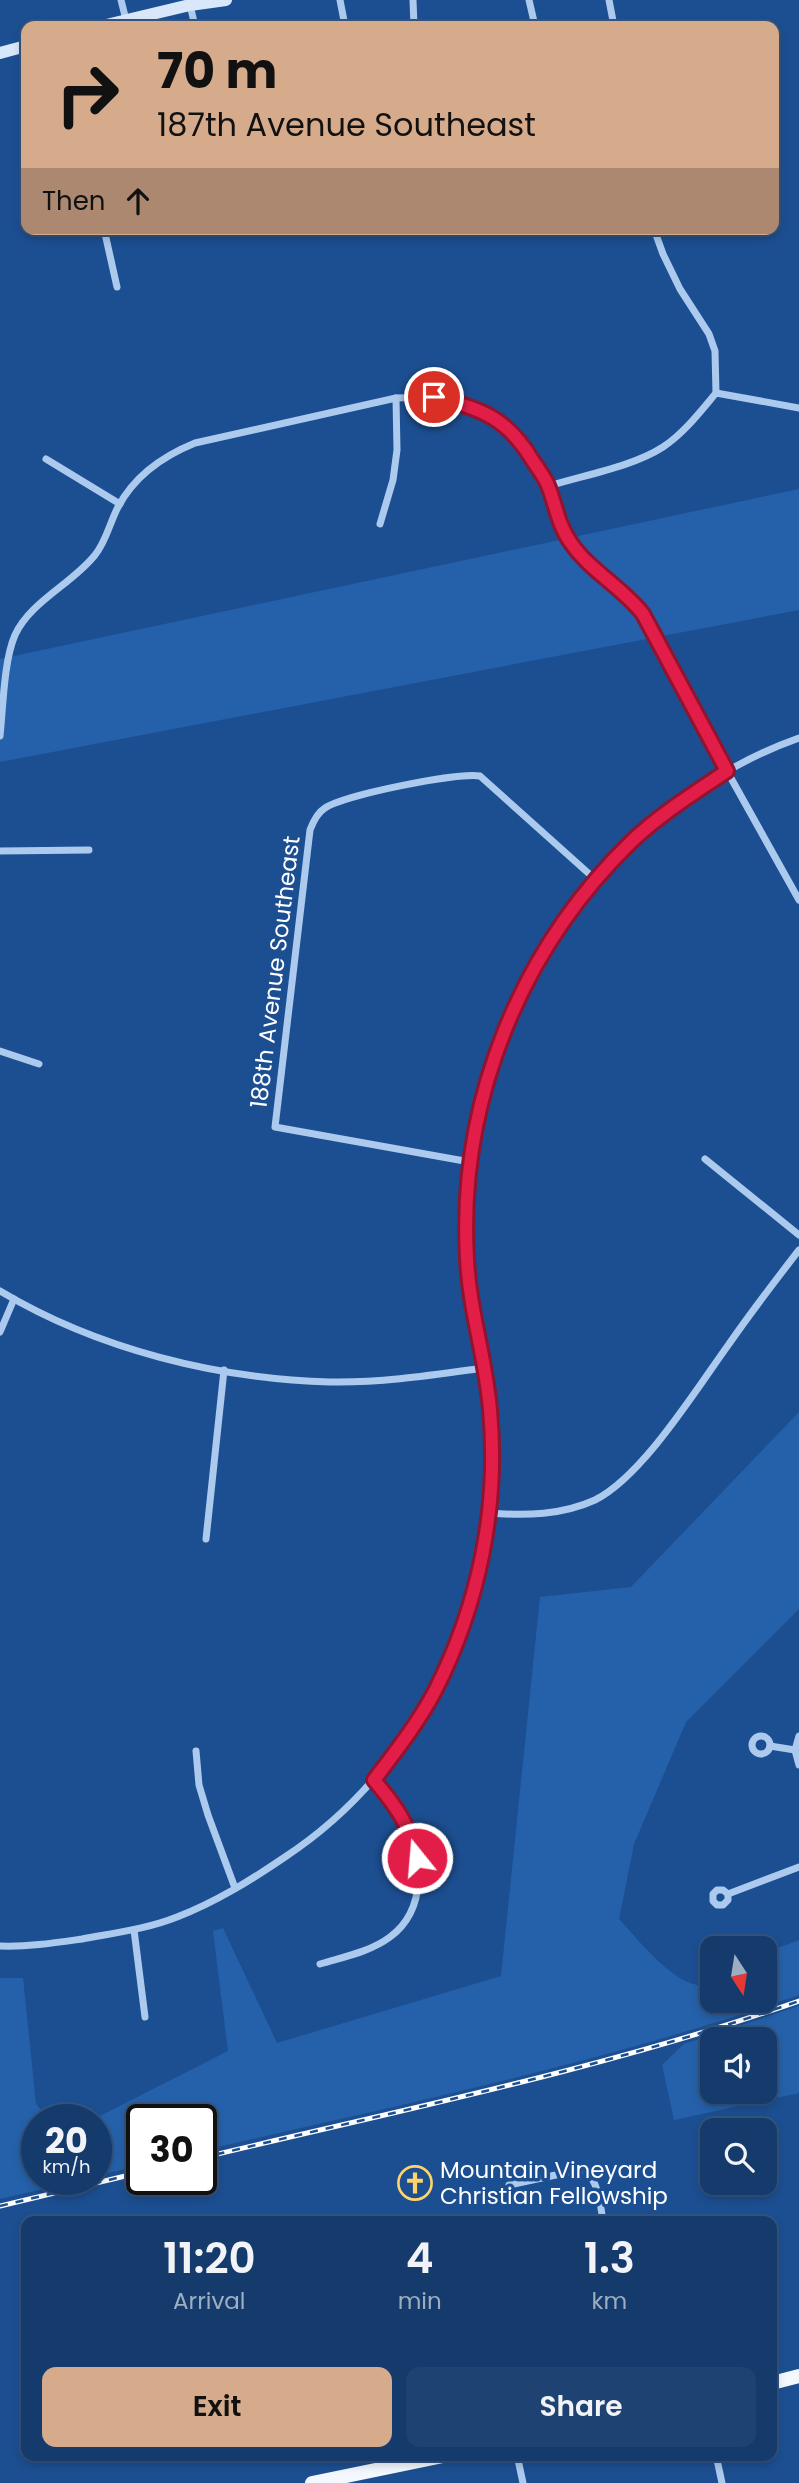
<!DOCTYPE html>
<style>
body{margin:0;font-family:Poppins,sans-serif;background:#1e4272;color:#f1f3f6;height:100vh;display:flex;flex-direction:column;font-size:26px;white-space:nowrap}
*{box-sizing:border-box;margin:0}
p{font-size:23px;color:#9dadc2}
.icon{flex:none;width:38px;height:38px;fill:none;stroke:currentColor;stroke-width:2;stroke-linecap:round;stroke-linejoin:round}
.map{position:relative;flex:1;overflow:hidden}
.drawer{position:absolute;left:21px;top:2216px;width:756px;height:245px;display:flex;flex-direction:column;background:#153b6d;border-radius:14px;box-shadow:0 4px 10px #0003,0 0 0 2px #345580}
.drawer>*{flex:none}
.guide{position:absolute;left:21px;top:21px;width:758px;height:214px;border-radius:14px;box-shadow:0 4px 10px #0003,0 0 0 2px #345580;background:#d6ab8b;color:#111;overflow:hidden}
.needle{width:46px;rotate:168deg}
.buttons{position:absolute;left:700px;top:1936px;display:grid;gap:14px}
.buttons a{display:grid;place-items:center;width:77px;height:77px;border-radius:14px;background:#153b6d;box-shadow:0 4px 10px #0003,0 0 0 2px #345580;font-size:35px}
.speed{position:absolute;left:21px;top:2104px;display:flex;gap:14px;font-size:35px;font-weight:700;text-align:center}
.speed>*{display:grid;place-content:center;width:91px;height:91px;border-radius:50%;background:#153b6d;box-shadow:0 4px 10px #0003,0 0 0 2px #345580;line-height:1}
.speed small{font-size:18px;font-weight:400}
.speed .limit{border:4px solid #111;border-radius:10px;background:#fff;color:#111}
.pin{position:absolute;display:grid;place-items:center;width:60px;height:60px;color:#fff;margin:-30px;border:4px solid #fff;border-radius:50%;box-shadow:0 2px 7px #0007}
.me{position:absolute;width:77px;margin:-38px;rotate:343deg;stroke-linejoin:round;filter:drop-shadow(0 0 5px #0008)}
.turn{display:flex;align-items:center;gap:24px;height:147px;padding:0 21px;font-size:32px}
.turn .icon{width:91px;height:91px;stroke-width:2.5}
.turn b{display:block;font-size:49px;line-height:60px}
.then{display:flex;align-items:center;height:66px;padding:0 21px;background:#0003;gap:14px;font-size:26px}
.eta{display:flex;justify-content:space-evenly;align-items:center;height:119px;text-align:center}
.eta b{font-size:42px;font-weight:600;line-height:49px}
.primary-button{display:flex;gap:14px;margin-top:auto;padding:14px 21px}
.primary-button a{flex:1;height:80px;border-radius:14px;background:#d6ab8b;color:#111;font-size:28px;font-weight:600;line-height:80px;text-align:center}
.primary-button a+a{background:#1e4272;color:#f1f3f6}
.map>svg:first-child{display:block}
.green{fill:#2561aa;fill-rule:evenodd}
.lines{fill:none;stroke-linecap:round;stroke-linejoin:round}
.street{stroke:#accaee;stroke-width:7}
.secondary{stroke:#d9e7fa;stroke-width:12}
.primary{stroke:#f3f8ff;stroke-width:14}
.rail-casing{stroke:#fff;stroke-width:5}
.rail{stroke:#1c4f91;stroke-width:2.5;stroke-dasharray:8;stroke-linecap:butt}
.route-casing{stroke:#92132f;stroke-width:18}
.route{stroke:#e11d48;stroke-width:12}
.labels{text-anchor:middle;dominant-baseline:central;stroke-width:7;stroke-linejoin:round;paint-order:stroke}
.street-label{font-size:23px;fill:#fff;stroke:#1c4f91}
.poi-label{font-size:23px;fill:#fff;stroke:#1c4f91;text-anchor:start}
</style>
<div class="map">
<svg width="799" height="2483" viewBox="0 0 799 2483">
<rect width="100%" height="100%" fill="#1c4f91"/>
<!-- green -->
<g class="green">
<path d="M 799,489 L 799,610 L 0,762 L 0,659 Z"/>
<path d="M 799,1412 L 799,1609 L 686,1722 L 634,1844 L 619,1919 C 639,1940 681,1996 712,1984 L 712,2000 L 765,2000 L 765,1953 L 799,1940 L 799,1995 C 604,2063 402,2104 201,2151 L 201,2119 L 142,2119 L 142,2165 L 96,2176 L 96,2119 L 94,2119 L 228,2051 L 213,1931 L 223,1928 L 277,2043 L 501,1976 L 540,1597 L 631,1587 Z"/>
<path d="M 0,1978 L 23,1978 L 36,2104 L 49,2119 L 37,2119 L 37,2179 L 86,2179 L 0,2199 Z"/>
<path d="M 799,2006 L 799,2093 L 674,2120 L 662,2065 L 684,2044 ZM 712,2039 L 765,2039 L 765,2091 L 712,2091 Z"/>
</g>
<g class="lines">
<!-- street -->
<g class="street">
<path d="M 121,0 L 126,20"/>
<path d="M 340,0 L 345,26"/>
<path d="M 413,0 L 414,26"/>
<path d="M 529,0 L 535,26"/>
<path d="M 609,0 L 614,26"/>
<path d="M 190,5 L 195,26"/>
<path d="M 104,229 L 117,287"/>
<path d="M 654,229 L 663,254 L 680,289 L 709,334 L 715,351 L 716,393"/>
<path d="M 46,459 L 120,504"/>
<path d="M 549,486 C 584,475 632,467 663,447 C 684,433 700,412 716,393 L 799,408"/>
<path d="M 380,524 L 393,480 L 397,450 L 396,398"/>
<path d="M 0,736 C 3,707 4,660 15,635 C 31,601 72,584 95,555 C 106,542 110,522 118,507 C 135,475 163,456 195,443 L 396,398 L 434,397 L 478,409 L 497,419 L 522,441 L 549,486 L 558,518 L 569,541 L 586,560 L 632,599 L 643,614 L 727,771 L 799,900"/>
<path d="M 0,851 L 89,850"/>
<path d="M 0,1051 L 39,1064"/>
<path d="M 705,1159 L 799,1235"/>
<path d="M 470,1162 L 275,1127 L 310,830 C 313,822 317,813 325,808 C 344,795 458,772 480,776 L 596,880"/>
<path d="M 0,1291 C 97,1349 217,1379 330,1382 C 382,1383 433,1375 484,1368"/>
<path d="M 0,1332 L 14,1299"/>
<path d="M 490,1513 C 526,1516 562,1515 595,1500 C 643,1476 697,1388 729,1344 C 751,1312 775,1281 799,1250"/>
<path d="M 206,1539 L 224,1370"/>
<circle cx="761" cy="1745" r="9"/>
<path d="M 770,1746 L 795,1750"/>
<path d="M 795,1750 L 799,1765"/>
<path d="M 795,1750 L 799,1736"/>
<path d="M 196,1751 L 199,1785 L 208,1815 L 235,1888"/>
<path d="M 728,1894 L 728,1900 L 723,1905 L 717,1905 L 713,1901 L 713,1894 L 717,1890 L 723,1890 L 728,1894 L 799,1867"/>
<path d="M 134,1930 L 145,2017"/>
<path d="M 0,1946 C 28,1947 54,1943 82,1939 C 114,1933 147,1929 177,1917 C 216,1902 251,1880 285,1857 C 422,1767 496,1603 492,1442 C 491,1370 466,1302 467,1230 C 467,1172 475,1116 493,1061 C 537,920 659,787 799,738"/>
<path d="M 320,1964 C 343,1957 370,1952 390,1937 C 427,1910 424,1855 404,1818 C 396,1804 384,1792 374,1780"/>
<path d="M 509,2185 L 579,2170 L 586,2171 C 599,2184 600,2203 603,2221"/>
<path d="M 517,2455 L 523,2483"/>
<path d="M 716,2455 L 722,2483"/>
</g>
<!-- secondary -->
<g class="secondary">
<path d="M 102,26 L 190,5 L 226,0"/>
<path d="M 0,53 L 26,46"/>
</g>
<!-- primary -->
<g class="primary">
<path d="M 772,2383 L 799,2376"/>
<path d="M 312,2483 L 448,2455"/>
</g>
<!-- rail casing -->
<g class="rail-casing">
<g id="rail">
<path d="M 201,2158 C 401,2110 604,2069 799,2001"/>
<path d="M 0,2206 L 142,2172"/>
</g>
</g>
<!-- rail -->
<use href="#rail" class="rail"/>
</g>
<g class="lines">
<!-- route casing -->
<g class="route-casing">
<path id="route" d="M 417,1858 C 409,1824 396,1806 374,1780 C 396,1751 418,1723 435,1691 C 479,1604 499,1507 490,1410 C 486,1359 469,1309 467,1258 C 458,1103 520,950 631,842 C 659,815 694,793 727,771 L 643,614 C 622,587 590,571 571,543 C 559,527 556,507 549,488 C 546,479 539,470 533,461 C 507,417 481,409 434,397"/>
</g>
<!-- route -->
<use href="#route" class="route"/>
</g>
<!-- icons -->
<defs>
<g id="church-ring" transform="scale(1.75)"><circle r="9.5" fill="#1c4f91" stroke="#ffd369" stroke-width="1.5"/><path d="M-1.2-6h2.4v3.5h3.3v2.4h-3.3V6h-2.4V-.1h-3.3v-2.4h3.3Z" fill="#ffd369"/></g>
</defs>
<g fill-rule="evenodd">
<use href="#church-ring" x="415" y="2183"/>
</g>
<g class="labels">
<!-- street labels -->
<g class="street-label">
<text transform="translate(275 972) rotate(-83)">188th Avenue Southeast</text>
</g>
<!-- poi labels -->
<g class="poi-label">
<text x="440" y="2170">Mountain Vineyard<tspan x="440" dy="26">Christian Fellowship</tspan></text>
</g>
</g>
</svg>
<div class="buttons">
<a><svg class="needle" viewBox="-14 -14 28 28"><path d="M0-13l5 13h-10z" fill="#e53935"/><path d="M0 13l5-13h-10z" fill="#9dadc2"/></svg></a>
<a><svg class="icon" aria-label="sound" viewBox="0 0 24 24"><path d="M4 9h4l5-4v14l-5-4H4zM17 9q2 3 0 6"/></svg></a>
<a><svg class="icon" aria-label="search" viewBox="0 0 24 24"><circle cx="10" cy="10" r="6"/><path d="M15 15l6 6"/></svg></a>
</div>
<div class="speed"><div>20<small>km/h</small></div><div class="limit">30</div></div>
<div class="pin" style="left:434px;top:397px;background:#d93025"><svg class="icon" aria-label="arrive" viewBox="0 0 24 24"><path d="M6 21V4h12l-3 4 3 4H6"/></svg></div>
<svg class="me" style="left:417px;top:1858px" viewBox="-20 -20 40 40"><circle r="17" fill="#e11d48" stroke="#fff" stroke-width="3"/><path d="M0-11L8 9 0 5-8 9z" fill="#fff"/></svg>
<div class="guide">
<div class="turn"><svg class="icon" aria-label="right" viewBox="0 0 24 24"><path d="M7 20v-9h11M14 6l5 5-5 5"/></svg><div><b>70 m</b>187th Avenue Southeast</div></div>
<div class="then">Then<svg class="icon" aria-label="ahead" viewBox="0 0 24 24"><path d="M12 20V5M6 11l6-6 6 6"/></svg></div>
</div>
<section class="drawer">
<div class="eta">
<div><b>11:20</b><p>Arrival</p></div>
<div><b>4</b><p>min</p></div>
<div><b>1.3</b><p>km</p></div>
</div>
<div class="primary-button"><a>Exit</a><a>Share</a></div>
</section>
</div>
